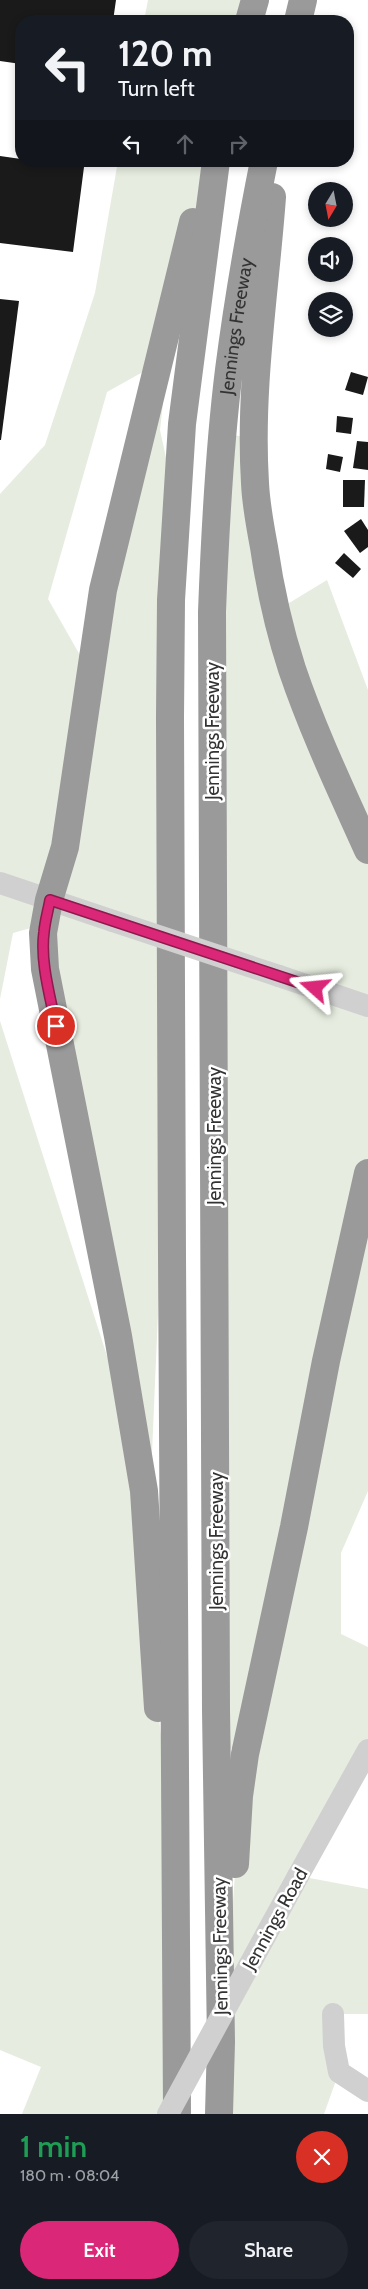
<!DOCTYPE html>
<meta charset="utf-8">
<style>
body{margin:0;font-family:Cabin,sans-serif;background:#20242c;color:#f1f3f6;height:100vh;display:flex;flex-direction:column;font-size:19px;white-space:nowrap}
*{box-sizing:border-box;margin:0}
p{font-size:16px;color:#9ea1a6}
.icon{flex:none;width:28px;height:28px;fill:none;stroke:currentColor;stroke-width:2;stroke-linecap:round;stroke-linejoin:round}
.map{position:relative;height:2114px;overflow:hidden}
.panel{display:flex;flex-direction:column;background:#171b24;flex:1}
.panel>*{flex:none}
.banner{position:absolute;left:15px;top:15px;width:339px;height:152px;border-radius:20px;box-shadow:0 2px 8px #0003;background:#171b24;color:#f1f3f6;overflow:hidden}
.needle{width:32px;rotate:190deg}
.fabs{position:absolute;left:308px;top:182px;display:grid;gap:10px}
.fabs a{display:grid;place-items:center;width:45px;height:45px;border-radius:50%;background:#171b24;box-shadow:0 2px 8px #0003;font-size:25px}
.pin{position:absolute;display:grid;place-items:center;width:42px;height:42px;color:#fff;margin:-21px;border:2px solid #fff;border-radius:50%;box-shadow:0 1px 5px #0007}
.me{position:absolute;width:55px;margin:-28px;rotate:288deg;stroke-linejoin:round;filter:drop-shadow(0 0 4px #0008)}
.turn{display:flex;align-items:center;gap:18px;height:105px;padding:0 20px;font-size:22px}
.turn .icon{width:65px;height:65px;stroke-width:2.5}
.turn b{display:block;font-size:35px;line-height:42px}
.lanes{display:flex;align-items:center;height:48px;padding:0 20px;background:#0003;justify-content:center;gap:25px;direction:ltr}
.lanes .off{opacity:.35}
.round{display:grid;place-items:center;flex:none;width:52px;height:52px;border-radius:26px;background:#20242c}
.headline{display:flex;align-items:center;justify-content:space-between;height:85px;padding:0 20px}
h1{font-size:30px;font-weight:600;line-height:38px;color:#1e9e55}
.button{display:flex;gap:10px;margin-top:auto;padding:10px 20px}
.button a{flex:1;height:58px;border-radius:30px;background:#db2777;color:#fff;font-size:20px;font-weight:600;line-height:58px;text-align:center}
.button a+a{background:#20242c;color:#f1f3f6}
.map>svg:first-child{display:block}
.green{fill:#e6ecdf}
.building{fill:#1a1a1a}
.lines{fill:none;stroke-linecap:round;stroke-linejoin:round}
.minor{stroke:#d0d0d0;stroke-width:22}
.highway{stroke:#9a9a9a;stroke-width:28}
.minor-bridge{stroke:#d0d0d0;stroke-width:22}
.route-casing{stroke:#8e194d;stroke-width:12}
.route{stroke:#db2777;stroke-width:9}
.labels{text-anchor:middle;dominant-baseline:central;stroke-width:5;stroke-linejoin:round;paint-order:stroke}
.street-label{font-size:19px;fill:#333;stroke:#fff}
</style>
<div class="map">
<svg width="368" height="2114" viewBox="0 0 368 2114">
<rect width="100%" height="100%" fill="#fff"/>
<!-- green -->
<g class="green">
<path d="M 148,0 L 255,0 L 249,21 L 144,21 Z"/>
<path d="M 118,161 L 211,161 L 157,364 L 107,392 L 48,599 L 89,671 L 155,403 L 163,403 L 160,430 L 176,504 L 171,1011 L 152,1453 L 147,1458 L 45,924 L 13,933 L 0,999 L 0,494 L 45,445 L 95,293 Z"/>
<path d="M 224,433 L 254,439 L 276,611 L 327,580 L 368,690 L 368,1491 L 341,1553 L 341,1634 L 368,1647 L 368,1750 L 299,1876 L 368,1889 L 368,2014 L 333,2014 L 339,2072 L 324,2114 L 219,2114 C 228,1994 233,1874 245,1754 L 217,1743 Z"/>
<path d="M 0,1021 L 137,1450 L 154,1675 L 161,1736 L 177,2114 L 22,2114 L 41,2067 L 0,2050 Z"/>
</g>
<!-- building -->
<g class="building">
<path d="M 0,0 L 116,0 L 113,21 L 21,21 L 21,64 L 0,61 Z"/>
<path d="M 0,156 L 21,159 L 21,161 L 84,167 L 73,252 L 0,243 Z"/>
<path d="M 0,299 L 19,301 L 1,440 L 0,440 Z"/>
<path d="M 351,372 L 368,377 L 363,395 L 345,390 Z"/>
<path d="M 337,416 L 353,418 L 351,434 L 336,432 Z"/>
<path d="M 357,441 L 368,442 L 368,470 L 353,468 Z"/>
<path d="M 328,454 L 343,457 L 340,472 L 326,469 Z"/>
<path d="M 343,480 L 365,480 L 364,507 L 343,507 Z"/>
<path d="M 361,519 L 368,530 L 368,547 L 360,553 L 344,531 Z"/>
<path d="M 344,553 L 361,569 L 353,578 L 335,563 Z"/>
</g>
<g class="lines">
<!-- minor -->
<g class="minor">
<path d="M 0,883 L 113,921"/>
<path d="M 279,976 L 368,1006"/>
<path d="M 298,1876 L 368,1750"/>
<path d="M 333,2014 L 334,2046 L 339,2072 L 368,2091"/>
</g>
<!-- highway -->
<g class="highway">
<path d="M 249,21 L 255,0"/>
<path d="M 298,21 L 303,0"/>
<path d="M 272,197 C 265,292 249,388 255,483 C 256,505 260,526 264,547 C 270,588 279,629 292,669 C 313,731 341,790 368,850"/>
<path d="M 158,1708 L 144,1491 L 118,1336 L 45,969 L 43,933 L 49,900 L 65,847 L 103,590 L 193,222"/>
<path d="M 235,1864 L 239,1796 L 245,1754 L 294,1527 L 326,1361 L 368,1173"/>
<path d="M 177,2112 C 171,1647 173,1182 170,717 L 171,600 L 182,424 L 216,161"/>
<path id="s1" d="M 219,2114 L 221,2042 L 216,1710 L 212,612 C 215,532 219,450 229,370 C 238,300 250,231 264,161"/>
</g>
<!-- minor-bridge -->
<g class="minor-bridge">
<path d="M 113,921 L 279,976"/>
<path d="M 168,2114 L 298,1876"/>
</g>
</g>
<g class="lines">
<!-- route casing -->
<g class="route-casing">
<path id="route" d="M 56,1026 C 50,995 40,962 44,932 C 45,921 48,911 50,900 L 315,988"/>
</g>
<!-- route -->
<use href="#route" class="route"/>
</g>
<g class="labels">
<!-- street labels -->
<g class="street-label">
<text stroke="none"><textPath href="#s1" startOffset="1789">Jennings Freeway</textPath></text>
<text transform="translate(212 731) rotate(-90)">Jennings Freeway</text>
<text transform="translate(214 1136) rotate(-90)">Jennings Freeway</text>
<text transform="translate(216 1541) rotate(-90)">Jennings Freeway</text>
<text transform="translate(275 1919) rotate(-61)">Jennings Road</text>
<text transform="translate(220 1946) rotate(-91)">Jennings Freeway</text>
</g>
</g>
</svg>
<div class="fabs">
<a><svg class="needle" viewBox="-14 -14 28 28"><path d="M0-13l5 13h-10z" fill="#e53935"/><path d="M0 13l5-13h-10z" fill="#9ea1a6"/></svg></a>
<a><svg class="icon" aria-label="sound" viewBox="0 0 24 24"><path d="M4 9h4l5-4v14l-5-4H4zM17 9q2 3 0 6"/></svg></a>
<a><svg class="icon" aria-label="layers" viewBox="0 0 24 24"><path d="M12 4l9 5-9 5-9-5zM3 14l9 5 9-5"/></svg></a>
</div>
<div class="pin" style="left:56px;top:1026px;background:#d93025"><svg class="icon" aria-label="arrive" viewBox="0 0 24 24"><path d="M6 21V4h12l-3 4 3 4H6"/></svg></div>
<svg class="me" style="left:315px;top:988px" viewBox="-20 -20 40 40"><path d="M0-17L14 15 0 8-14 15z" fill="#db2777" stroke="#fff" stroke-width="4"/></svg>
<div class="banner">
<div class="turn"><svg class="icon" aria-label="left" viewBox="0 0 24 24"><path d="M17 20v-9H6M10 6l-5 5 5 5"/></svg><div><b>120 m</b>Turn left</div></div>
<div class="lanes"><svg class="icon" aria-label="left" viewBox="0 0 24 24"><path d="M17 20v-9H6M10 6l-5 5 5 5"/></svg><svg class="icon off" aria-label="ahead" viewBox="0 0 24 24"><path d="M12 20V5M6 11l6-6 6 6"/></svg><svg class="icon off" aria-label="right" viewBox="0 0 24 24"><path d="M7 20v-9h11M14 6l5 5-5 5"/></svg></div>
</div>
</div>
<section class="panel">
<div class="headline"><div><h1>1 min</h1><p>180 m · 08:04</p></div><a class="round" style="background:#d93025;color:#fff"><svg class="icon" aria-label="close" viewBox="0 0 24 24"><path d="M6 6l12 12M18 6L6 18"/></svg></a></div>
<div class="button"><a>Exit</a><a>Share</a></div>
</section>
